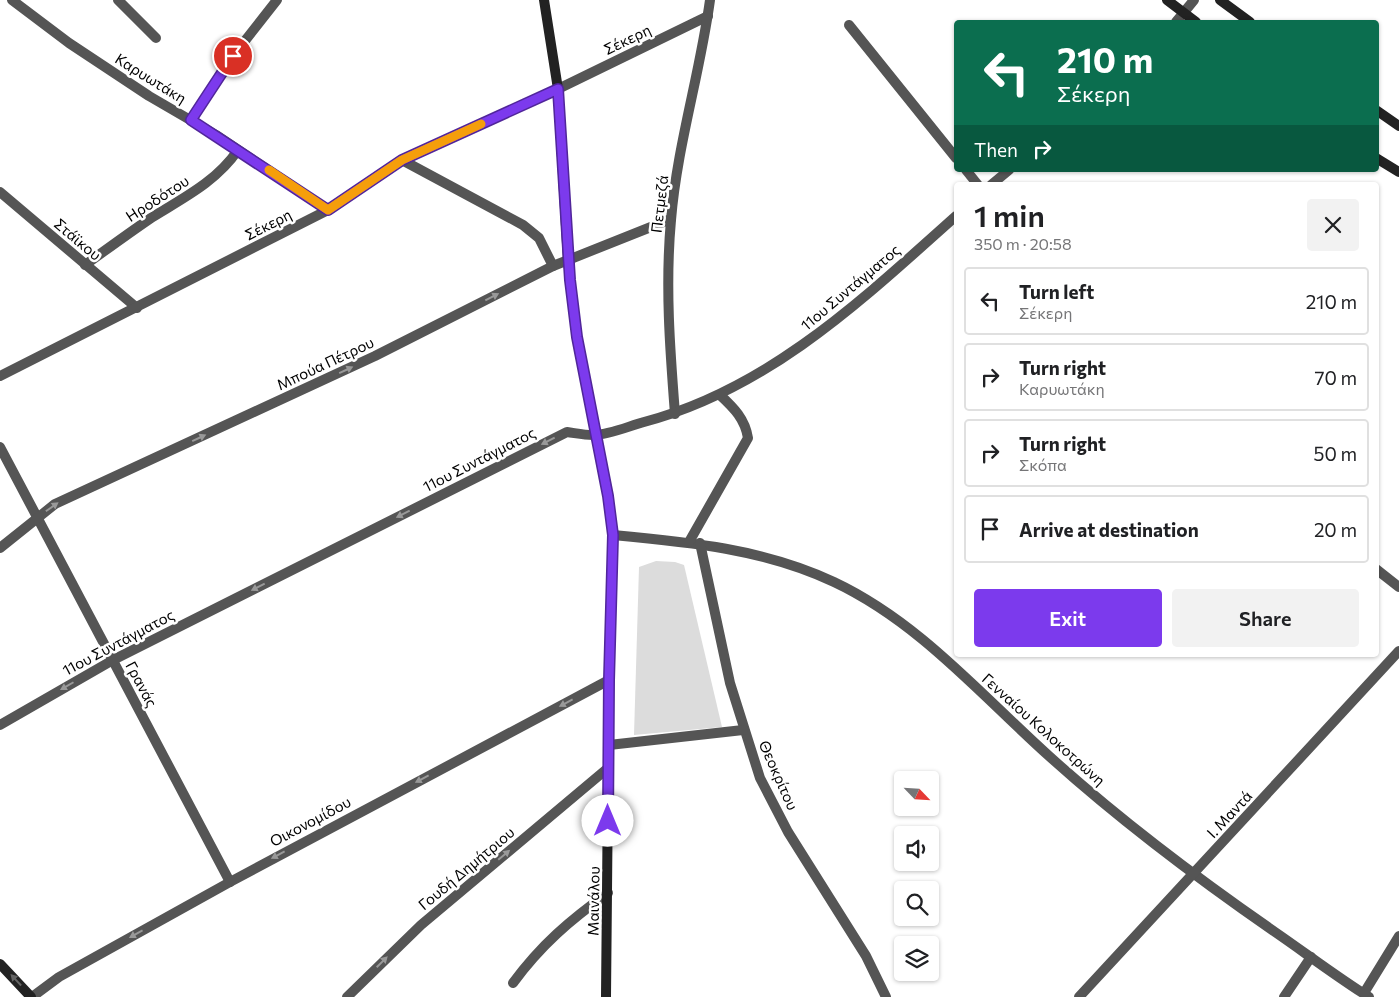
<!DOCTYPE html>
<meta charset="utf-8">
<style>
body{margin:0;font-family:Commissioner,sans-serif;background:#f2f2f2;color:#202124;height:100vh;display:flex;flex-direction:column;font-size:19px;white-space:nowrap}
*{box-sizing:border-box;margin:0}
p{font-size:16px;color:#757577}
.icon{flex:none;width:28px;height:28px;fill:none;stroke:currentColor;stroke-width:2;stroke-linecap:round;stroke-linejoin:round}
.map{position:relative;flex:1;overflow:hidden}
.side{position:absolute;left:954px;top:182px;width:425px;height:475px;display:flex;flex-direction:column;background:#fff;border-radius:5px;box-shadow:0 1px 4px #0004}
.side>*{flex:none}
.guide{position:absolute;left:954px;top:20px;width:425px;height:152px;border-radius:5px;box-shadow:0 1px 4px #0004;background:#0b6e4f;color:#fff;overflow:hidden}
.needle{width:32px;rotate:115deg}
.tools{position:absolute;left:894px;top:771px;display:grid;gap:10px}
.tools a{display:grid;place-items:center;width:45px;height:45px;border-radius:5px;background:#fff;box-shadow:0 1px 4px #0004;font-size:25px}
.pin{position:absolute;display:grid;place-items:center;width:42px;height:42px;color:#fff;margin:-21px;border:2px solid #fff;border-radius:50%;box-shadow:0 1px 5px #0007}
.me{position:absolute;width:55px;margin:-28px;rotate:0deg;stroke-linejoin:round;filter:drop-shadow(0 0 4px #0008)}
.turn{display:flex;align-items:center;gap:18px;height:105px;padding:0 20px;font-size:22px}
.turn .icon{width:65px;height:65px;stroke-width:2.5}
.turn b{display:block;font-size:35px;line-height:42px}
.then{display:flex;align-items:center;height:48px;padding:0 20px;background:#0003;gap:10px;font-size:19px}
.round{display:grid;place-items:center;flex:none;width:52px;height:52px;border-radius:5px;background:#f2f2f2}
.overview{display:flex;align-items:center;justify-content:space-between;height:85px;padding:0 20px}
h1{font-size:30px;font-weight:600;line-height:38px}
.primary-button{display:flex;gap:10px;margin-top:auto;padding:10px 20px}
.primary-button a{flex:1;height:58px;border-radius:5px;background:#7c3aed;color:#fff;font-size:20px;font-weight:600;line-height:58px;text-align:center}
.primary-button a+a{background:#f2f2f2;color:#202124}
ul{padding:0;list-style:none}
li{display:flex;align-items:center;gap:15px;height:68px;margin:0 10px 8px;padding:0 10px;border:2px solid #e0e0e0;border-radius:5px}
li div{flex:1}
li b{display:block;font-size:19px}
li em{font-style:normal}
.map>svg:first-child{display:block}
.green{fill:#dcdcdc}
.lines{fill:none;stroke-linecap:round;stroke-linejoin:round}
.street{stroke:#555;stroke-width:10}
.secondary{stroke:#222;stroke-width:10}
.oneway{fill:#999}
.oneway2{fill:#646464}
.route-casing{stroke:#51269a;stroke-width:12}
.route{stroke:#7c3aed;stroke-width:9}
.slow{stroke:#f59e0b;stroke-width:9}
.labels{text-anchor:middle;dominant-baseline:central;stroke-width:5;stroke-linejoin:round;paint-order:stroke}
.street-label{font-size:15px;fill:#000;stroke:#fff}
</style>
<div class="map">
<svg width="1399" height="997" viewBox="0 0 1399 997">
<rect width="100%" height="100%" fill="#fff"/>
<!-- green -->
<path class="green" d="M 656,561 L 675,562 L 684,565 L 722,727 L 634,735 L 639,567 Z"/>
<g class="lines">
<!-- street -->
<g class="street">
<path d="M 12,0 L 69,43 L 149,96 L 216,135 L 328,210"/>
<path d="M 118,0 L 156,38"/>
<path d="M 1176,22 L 1194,0"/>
<path d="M 849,25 L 956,158"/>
<path d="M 191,120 L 233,56 L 277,0"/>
<path d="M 402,160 L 523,225 L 539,238 L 553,266"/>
<path d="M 966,170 L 978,185"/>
<path d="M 991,185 L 1009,170"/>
<path d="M 0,192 L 137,308"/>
<path d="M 85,265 C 107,249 129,233 151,218 C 183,198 216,182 238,150"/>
<path d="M 0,376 L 328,210 L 402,160 L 558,89 L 708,16"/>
<path d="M 675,414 C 670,350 665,285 671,220 C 677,146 700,74 710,0"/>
<path d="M 0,447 L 230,882"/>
<path d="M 613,535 C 689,542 764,549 834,582 C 919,622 981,695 1049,756 C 1121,821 1197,878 1275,932 C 1307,954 1337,977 1369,997"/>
<path d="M 689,542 L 748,438 C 745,419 734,408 720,395"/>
<path d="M 700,543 L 730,683 L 760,778 L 788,832 L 866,956 L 886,997"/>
<path d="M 0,548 L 55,504 L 375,356 L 553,266 L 671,219"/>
<path d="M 1376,569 L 1399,587"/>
<path d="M 0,725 L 113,660 L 567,432 C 575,433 584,435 593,435 C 609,435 629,426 644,422 C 769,389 863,299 956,216"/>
<path d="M 609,745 L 743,730"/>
<path d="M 513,983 C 541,945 570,920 608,893"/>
<path d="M 1364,993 L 1399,936"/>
<path d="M 32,997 L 59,977 L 230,882 L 609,680"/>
<path d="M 347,997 L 421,925 L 608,768"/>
<path d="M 1079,997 L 1399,651"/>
<path d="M 1284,997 L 1311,957"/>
</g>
<!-- secondary -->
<g class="secondary">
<path d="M 544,0 L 558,89 L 568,261 L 577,337 L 608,496 L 613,535 L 609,680 L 606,997"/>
<path d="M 1167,0 L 1196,22"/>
<path d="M 1220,0 L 1250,22"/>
<path d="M 1376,110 L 1399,126"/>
<path d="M 1376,158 L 1399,172"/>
<path d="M 0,964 L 31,997"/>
</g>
</g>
<!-- one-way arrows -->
<defs><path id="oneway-solid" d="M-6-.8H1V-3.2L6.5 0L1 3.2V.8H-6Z" transform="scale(1.25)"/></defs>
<g class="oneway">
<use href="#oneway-solid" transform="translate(492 297) rotate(-27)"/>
<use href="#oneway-solid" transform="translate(346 370) rotate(-25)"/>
<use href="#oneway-solid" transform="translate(199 438) rotate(-25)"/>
<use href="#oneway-solid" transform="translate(548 441) rotate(153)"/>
<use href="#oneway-solid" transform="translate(52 507) rotate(-35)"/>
<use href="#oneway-solid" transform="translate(403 514) rotate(153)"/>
<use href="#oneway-solid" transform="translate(258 587) rotate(153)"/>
<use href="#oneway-solid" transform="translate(67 686) rotate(150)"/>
<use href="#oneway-solid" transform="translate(566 703) rotate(152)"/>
<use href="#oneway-solid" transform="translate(422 779) rotate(152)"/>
<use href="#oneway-solid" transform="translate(278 855) rotate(152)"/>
<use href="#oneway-solid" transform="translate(504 855) rotate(-40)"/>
<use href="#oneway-solid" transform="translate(136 934) rotate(151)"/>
<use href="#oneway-solid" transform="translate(382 962) rotate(-45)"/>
</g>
<use class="oneway2" href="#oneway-solid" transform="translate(16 980) rotate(-133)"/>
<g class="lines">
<!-- route casing -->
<g class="route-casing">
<path id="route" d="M 233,56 L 191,120 L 328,210 L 402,160 L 558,89 L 570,280 L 577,337 L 608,496 L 613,535 L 609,680 L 608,821"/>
</g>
<!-- route -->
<use href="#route" class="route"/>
<!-- slow -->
<path class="slow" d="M 269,170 L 328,210 L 402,160 L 481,124"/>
</g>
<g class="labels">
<!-- street labels -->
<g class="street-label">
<text transform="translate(627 39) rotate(-26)">Σέκερη</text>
<text transform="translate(151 78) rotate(32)">Καρυωτάκη</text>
<text transform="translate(157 198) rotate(-33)">Ηροδότου</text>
<text transform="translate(659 204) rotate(-83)">Πετμεζά</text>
<text transform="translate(268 224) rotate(-27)">Σέκερη</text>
<text transform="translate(78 239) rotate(40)">Στάϊκου</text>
<text transform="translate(850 287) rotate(-40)">11ου Συντάγματος</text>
<text transform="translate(325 363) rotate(-25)">Μπούα Πέτρου</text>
<text transform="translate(479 459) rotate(-27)">11ου Συντάγματος</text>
<text transform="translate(118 642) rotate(-28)">11ου Συντάγματος</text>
<text transform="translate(142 684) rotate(62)">Γρανάς</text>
<text transform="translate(1044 729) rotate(42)">Γενναίου Κολοκοτρώνη</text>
<text transform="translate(779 775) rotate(66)">Θεοκρίτου</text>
<text transform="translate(1229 814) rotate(-47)">Ι. Μαντά</text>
<text transform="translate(310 821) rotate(-28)">Οικονομίδου</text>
<text transform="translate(466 868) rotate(-40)">Γουδή Δημήτριου</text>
<text transform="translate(593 901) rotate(-89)">Μαινάλου</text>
</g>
</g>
</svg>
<div class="tools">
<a><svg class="needle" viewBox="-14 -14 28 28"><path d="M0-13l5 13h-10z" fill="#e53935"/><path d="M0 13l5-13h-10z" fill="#757577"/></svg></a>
<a><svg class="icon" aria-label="sound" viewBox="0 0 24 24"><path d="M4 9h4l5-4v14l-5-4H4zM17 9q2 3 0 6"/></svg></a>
<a><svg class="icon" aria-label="search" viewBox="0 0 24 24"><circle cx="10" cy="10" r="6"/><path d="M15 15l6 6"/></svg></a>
<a><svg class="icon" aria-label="layers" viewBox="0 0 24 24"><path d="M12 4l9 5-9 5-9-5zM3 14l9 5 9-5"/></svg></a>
</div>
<div class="pin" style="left:233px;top:56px;background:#d93025"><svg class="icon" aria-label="arrive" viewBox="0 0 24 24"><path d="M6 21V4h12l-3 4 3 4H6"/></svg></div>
<svg class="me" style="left:608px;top:821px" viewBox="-20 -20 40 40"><circle r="19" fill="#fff"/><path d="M0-13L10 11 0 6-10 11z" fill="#7c3aed"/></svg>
<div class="guide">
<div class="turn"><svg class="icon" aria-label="left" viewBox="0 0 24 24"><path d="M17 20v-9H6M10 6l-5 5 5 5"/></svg><div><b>210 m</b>Σέκερη</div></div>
<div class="then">Then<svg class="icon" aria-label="right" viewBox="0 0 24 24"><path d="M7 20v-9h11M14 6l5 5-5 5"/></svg></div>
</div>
<section class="side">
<div class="overview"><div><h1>1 min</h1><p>350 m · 20:58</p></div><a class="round"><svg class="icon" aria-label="close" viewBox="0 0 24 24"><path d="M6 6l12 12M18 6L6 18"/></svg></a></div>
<ul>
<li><svg class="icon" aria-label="left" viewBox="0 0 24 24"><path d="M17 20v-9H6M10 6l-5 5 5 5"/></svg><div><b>Turn left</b><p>Σέκερη</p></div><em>210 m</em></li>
<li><svg class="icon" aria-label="right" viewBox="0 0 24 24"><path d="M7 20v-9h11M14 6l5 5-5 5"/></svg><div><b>Turn right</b><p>Καρυωτάκη</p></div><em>70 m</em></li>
<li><svg class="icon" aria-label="right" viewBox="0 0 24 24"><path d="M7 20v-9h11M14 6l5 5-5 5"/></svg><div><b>Turn right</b><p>Σκόπα</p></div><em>50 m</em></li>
<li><svg class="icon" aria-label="arrive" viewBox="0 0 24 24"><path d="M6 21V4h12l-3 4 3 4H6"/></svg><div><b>Arrive at destination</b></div><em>20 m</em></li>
</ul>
<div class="primary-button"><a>Exit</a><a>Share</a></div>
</section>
</div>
